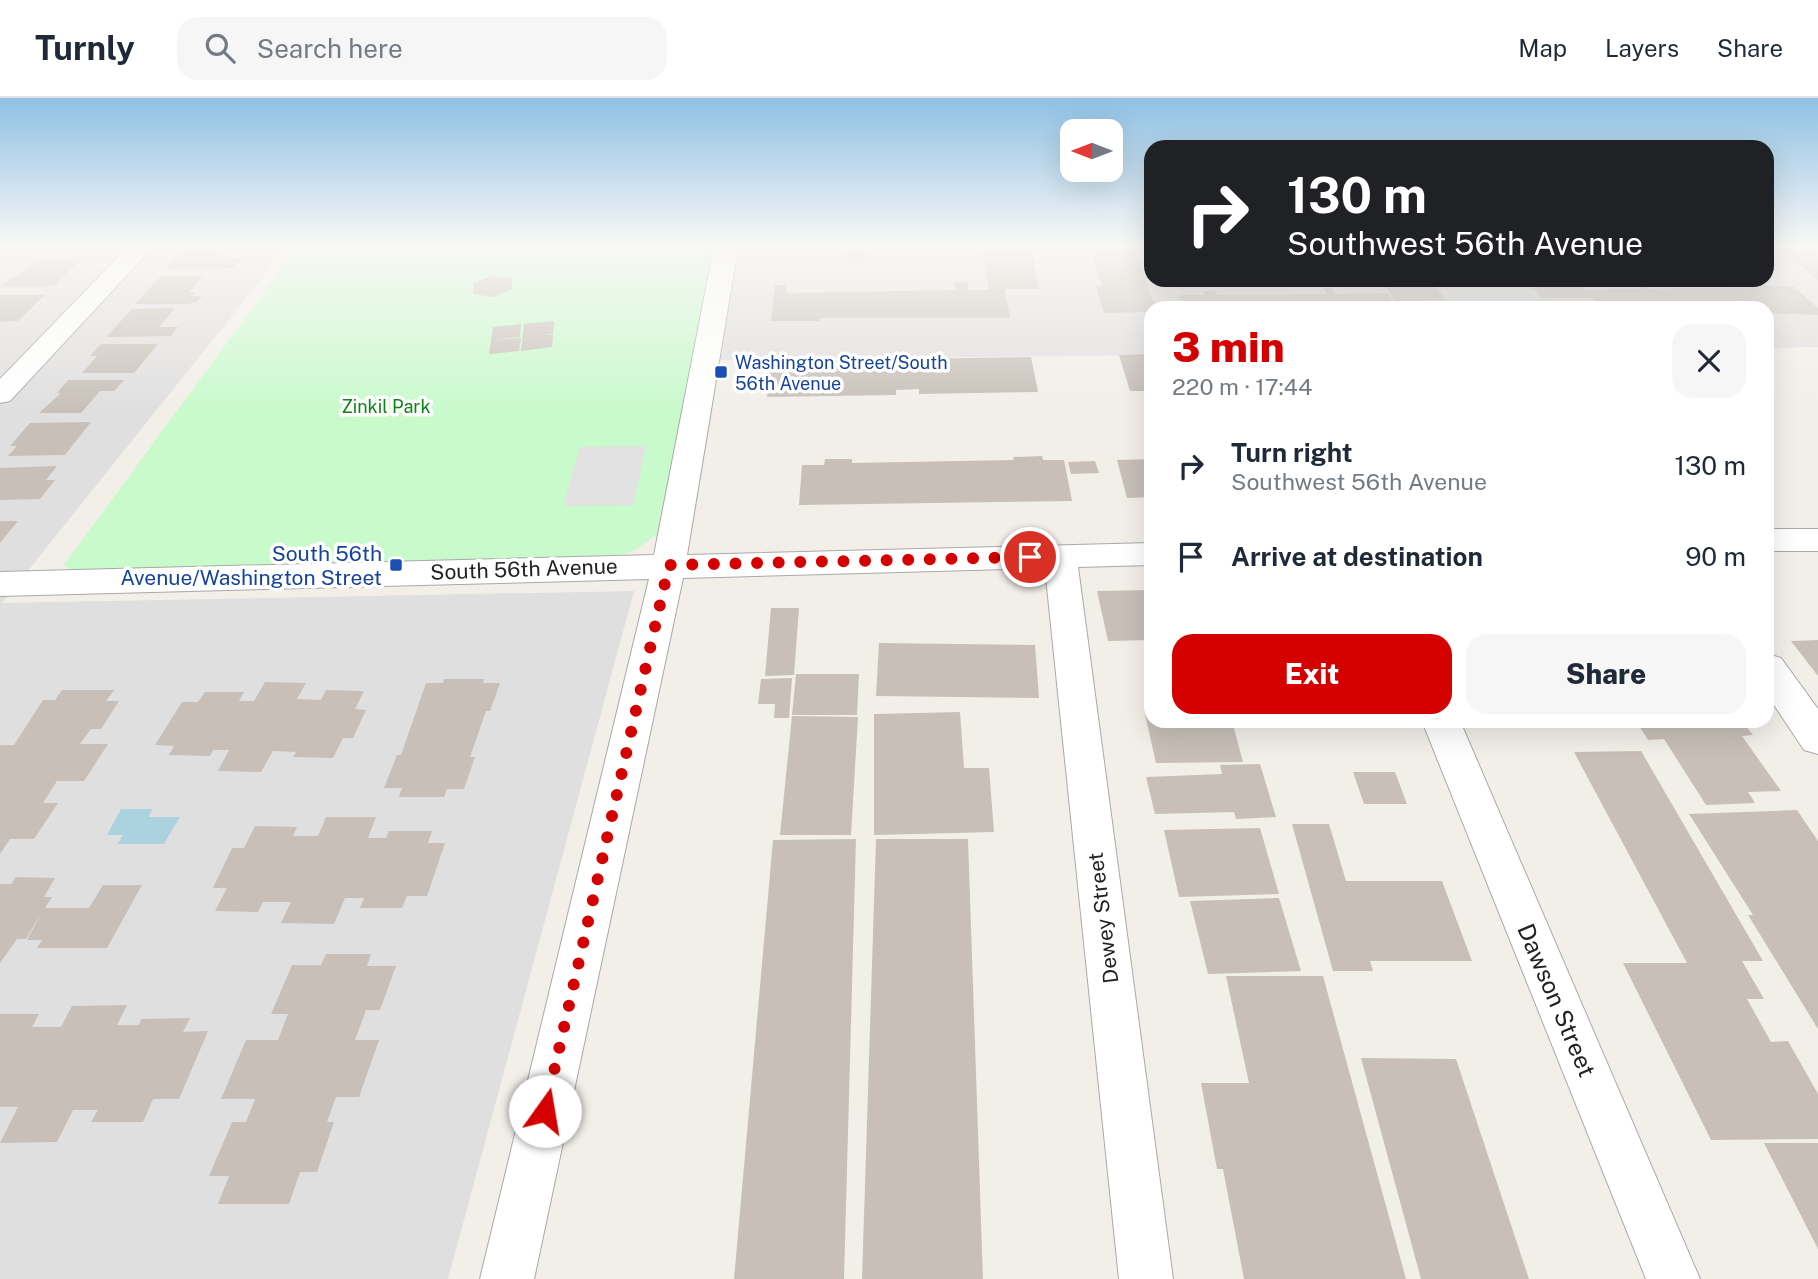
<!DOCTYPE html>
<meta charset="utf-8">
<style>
body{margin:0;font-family:"Public Sans",sans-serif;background:#f6f6f7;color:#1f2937;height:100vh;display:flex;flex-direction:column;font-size:26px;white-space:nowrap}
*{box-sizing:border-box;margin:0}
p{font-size:23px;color:#747a83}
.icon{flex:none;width:38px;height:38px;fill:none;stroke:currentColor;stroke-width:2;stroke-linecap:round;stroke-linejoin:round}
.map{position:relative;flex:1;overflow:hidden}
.side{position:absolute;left:1144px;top:203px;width:630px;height:427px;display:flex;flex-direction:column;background:#fff;border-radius:21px;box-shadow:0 7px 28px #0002}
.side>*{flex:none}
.top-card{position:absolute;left:1144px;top:42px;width:630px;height:147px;border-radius:21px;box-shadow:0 7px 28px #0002;background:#202124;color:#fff;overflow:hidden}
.needle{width:46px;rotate:270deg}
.fabs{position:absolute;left:1060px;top:21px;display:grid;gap:14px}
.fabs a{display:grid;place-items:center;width:63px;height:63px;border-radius:14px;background:#fff;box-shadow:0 7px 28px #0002;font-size:35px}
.pin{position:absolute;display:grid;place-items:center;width:60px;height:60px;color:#fff;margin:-30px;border:4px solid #fff;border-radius:50%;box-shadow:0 2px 7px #0007}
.me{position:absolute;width:77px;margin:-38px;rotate:13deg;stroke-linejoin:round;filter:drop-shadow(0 0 5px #0008)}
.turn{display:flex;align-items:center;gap:24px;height:147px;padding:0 28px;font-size:32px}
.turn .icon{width:91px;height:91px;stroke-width:2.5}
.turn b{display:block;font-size:49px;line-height:60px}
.round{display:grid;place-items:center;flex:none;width:74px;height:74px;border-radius:21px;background:#f6f6f7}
.summary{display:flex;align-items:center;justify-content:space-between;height:119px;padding:0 28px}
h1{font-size:42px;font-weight:800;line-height:52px;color:#d40000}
.primary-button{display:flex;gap:14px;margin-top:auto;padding:14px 28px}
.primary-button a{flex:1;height:80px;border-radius:21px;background:#d40000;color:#fff;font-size:28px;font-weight:800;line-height:80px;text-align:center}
.primary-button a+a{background:#f6f6f7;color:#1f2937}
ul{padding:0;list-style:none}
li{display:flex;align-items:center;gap:21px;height:91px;padding:0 28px}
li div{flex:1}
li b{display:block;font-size:26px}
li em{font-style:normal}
header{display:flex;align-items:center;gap:42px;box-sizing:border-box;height:98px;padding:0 35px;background:#fff;border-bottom:2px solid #e0e1e3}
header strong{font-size:33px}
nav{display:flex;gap:38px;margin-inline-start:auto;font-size:24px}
.search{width:490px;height:63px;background:#f6f6f7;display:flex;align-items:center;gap:18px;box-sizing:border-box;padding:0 24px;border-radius:21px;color:#747a83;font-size:26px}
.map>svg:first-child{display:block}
.residential{fill:#e0dfdf}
.park{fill:#c8facc}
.parking{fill:#e2e2e2}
.water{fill:#aad3df}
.building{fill:#c7bfb8}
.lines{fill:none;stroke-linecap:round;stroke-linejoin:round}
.minor-casing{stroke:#a9a9a9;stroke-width:2}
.minor{fill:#fff;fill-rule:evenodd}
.route{stroke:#d40000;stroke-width:12;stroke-dasharray:0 21.6}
.transit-dot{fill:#1a4fb4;stroke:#fff;stroke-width:2.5}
.labels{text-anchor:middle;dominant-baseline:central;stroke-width:7;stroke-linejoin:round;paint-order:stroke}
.far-transit-label{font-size:18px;fill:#164399;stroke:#fff;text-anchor:start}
.far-park-label{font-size:18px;fill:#0c8416;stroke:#fff}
.transit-label{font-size:21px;fill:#164399;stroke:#fff;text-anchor:end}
.street-label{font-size:21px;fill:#222;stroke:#fff}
.near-street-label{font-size:24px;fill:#222;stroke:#fff}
</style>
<header>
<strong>Turnly</strong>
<div class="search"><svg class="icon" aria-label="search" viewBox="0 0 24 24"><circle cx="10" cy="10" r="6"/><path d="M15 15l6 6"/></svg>Search here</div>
<nav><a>Map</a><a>Layers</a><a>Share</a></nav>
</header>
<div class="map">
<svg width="1818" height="1181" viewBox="0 0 1818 1181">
<rect width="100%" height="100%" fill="#f2efe9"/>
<!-- residential -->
<g class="residential">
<path d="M 0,149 L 287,149 L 2,505 L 634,493 L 448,1181 L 0,1181 Z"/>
<path d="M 737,149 L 1151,149 L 1152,182 L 1768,182 L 1768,149 L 1818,149 L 1818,249 L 1768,250 L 1768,210 L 1152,210 L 1151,257 L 715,262 Z"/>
</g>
<!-- park -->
<path class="park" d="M 297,149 L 718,149 L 657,436 L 635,452 L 620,457 L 80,477 L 64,467 Z"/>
<!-- parking -->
<path class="parking" d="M 646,348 L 633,407 L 563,408 L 580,349 Z"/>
<!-- water -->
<path class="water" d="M 121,711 L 152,711 L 149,719 L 180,719 L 164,746 L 118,746 L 123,737 L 107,737 Z"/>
<!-- building -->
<g class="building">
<path d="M 34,149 L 91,149 L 85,154 L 28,155 Z"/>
<path d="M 186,149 L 230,149 L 221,159 L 243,159 L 233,170 L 166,171 Z"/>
<path d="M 835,149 L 866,149 L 878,160 L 852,167 Z"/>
<path d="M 982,149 L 1031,149 L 1039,191 L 1005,191 L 1010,220 L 820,220 L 820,223 L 771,223 L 775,187 L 787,187 L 786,195 L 955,192 L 954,184 L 967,184 L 969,192 L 989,192 L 984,160 L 974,160 L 973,154 L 983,154 Z"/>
<path d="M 1090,149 L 1134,149 L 1153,204 L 1165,203 L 1168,210 L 1152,210 L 1152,214 L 1104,215 L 1096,188 L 1102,188 Z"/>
<path d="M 1778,149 L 1818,149 L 1818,182 Z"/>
<path d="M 50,161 L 81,161 L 54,188 L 3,188 L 12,179 L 18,179 L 34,164 Z"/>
<path d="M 161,178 L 203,178 L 189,194 L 196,194 L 192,198 L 202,198 L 197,204 L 186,206 L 135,206 Z"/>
<path d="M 492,178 L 512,180 L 512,191 L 493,199 L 473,196 L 473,185 Z"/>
<path d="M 1382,182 L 1431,182 L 1445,202 L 1395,203 Z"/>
<path d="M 1527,182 L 1577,182 L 1585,192 L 1639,191 L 1634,186 L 1643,185 L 1648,191 L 1756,189 L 1750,183 L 1760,183 L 1765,188 L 1793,188 L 1818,210 L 1818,217 L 1768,215 L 1768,210 L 1602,210 L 1593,200 L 1542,200 Z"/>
<path d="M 1323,190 L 1332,190 L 1335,196 L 1388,195 L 1397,210 L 1183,210 L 1179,197 L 1205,197 L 1203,193 L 1215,193 L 1216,197 L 1327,196 Z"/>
<path d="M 0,197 L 45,197 L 18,223 L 0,224 Z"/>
<path d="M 175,210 L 159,229 L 178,229 L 171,238 L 106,239 L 132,211 Z"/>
<path d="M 554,223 L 553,236 L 545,237 L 553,237 L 552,249 L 521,253 L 524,226 Z"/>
<path d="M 521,226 L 520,239 L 493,242 L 521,240 L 519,253 L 489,256 L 493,229 Z"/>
<path d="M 101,246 L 158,246 L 134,275 L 82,275 L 97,258 L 90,258 Z"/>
<path d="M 1152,256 L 1152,293 L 1130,293 L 1119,257 Z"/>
<path d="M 1031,259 L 1038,294 L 919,296 L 919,291 L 896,292 L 896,297 L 767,299 L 771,263 Z"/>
<path d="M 68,282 L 124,282 L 114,293 L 100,293 L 81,315 L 39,315 L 61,295 L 57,295 Z"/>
<path d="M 91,324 L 65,357 L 8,358 L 17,348 L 10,348 L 30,325 Z"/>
<path d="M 1042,358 L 1043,362 L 1064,362 L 1072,403 L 799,407 L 802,367 L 824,367 L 825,361 L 852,361 L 852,365 L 1014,362 L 1013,359 Z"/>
<path d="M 1152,361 L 1152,399 L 1127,400 L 1117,362 Z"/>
<path d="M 1095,363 L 1099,375 L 1071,376 L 1068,364 Z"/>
<path d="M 57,368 L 46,382 L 55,382 L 40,401 L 0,402 L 0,370 Z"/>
<path d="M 0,423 L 18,423 L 0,445 Z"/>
<path d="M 1152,492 L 1152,542 L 1108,543 L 1097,493 Z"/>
<path d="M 771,510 L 799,510 L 794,577 L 765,578 Z"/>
<path d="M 1818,542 L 1818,578 L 1791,543 Z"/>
<path d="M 879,545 L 1035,547 L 1039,600 L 876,598 Z"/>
<path d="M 796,576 L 859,576 L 857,617 L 792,617 Z"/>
<path d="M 792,580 L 789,620 L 774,620 L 775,606 L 758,606 L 761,581 Z"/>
<path d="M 444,581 L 484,581 L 483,585 L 500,585 L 490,613 L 486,613 L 470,659 L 475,659 L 464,691 L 447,691 L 444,699 L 399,699 L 402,690 L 384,690 L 397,657 L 401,657 L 426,585 L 443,585 Z"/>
<path d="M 265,584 L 306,585 L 297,601 L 321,602 L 326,592 L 364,593 L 355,611 L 366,612 L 353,640 L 343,640 L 333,660 L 293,659 L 296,654 L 273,653 L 261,674 L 218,673 L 229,652 L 213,652 L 210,658 L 169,657 L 174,648 L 155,647 L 182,604 L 198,604 L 205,594 L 244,594 L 239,603 L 254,603 Z"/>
<path d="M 62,592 L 114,592 L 106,603 L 119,603 L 101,631 L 91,631 L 80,646 L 108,646 L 84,683 L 57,683 L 43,705 L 58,705 L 34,741 L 10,741 L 0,756 L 0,647 L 14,647 L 43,602 L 55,602 Z"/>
<path d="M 1144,612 L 1152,612 L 1152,623 L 1232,623 L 1243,664 L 1156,665 Z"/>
<path d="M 960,614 L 964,670 L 989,670 L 994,734 L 874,737 L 874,616 Z"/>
<path d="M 792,618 L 858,619 L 851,737 L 780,737 Z"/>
<path d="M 1286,623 L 1324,623 L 1325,627 L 1288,628 Z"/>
<path d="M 1636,623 L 1742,623 L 1753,637 L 1742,638 L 1781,693 L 1748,694 L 1755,705 L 1706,707 L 1664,641 L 1648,642 Z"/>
<path d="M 1641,653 L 1763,863 L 1742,863 L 1764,901 L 1747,901 L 1771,944 L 1788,943 L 1818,996 L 1818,1041 L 1711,1042 L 1623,865 L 1687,865 L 1574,654 Z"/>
<path d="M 1260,666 L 1276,719 L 1236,721 L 1234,714 L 1155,716 L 1146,679 L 1222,676 L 1220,667 Z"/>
<path d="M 1353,674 L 1395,674 L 1407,706 L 1364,706 Z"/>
<path d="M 1797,712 L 1818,743 L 1818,931 L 1748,817 L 1753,817 L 1689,716 Z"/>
<path d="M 326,719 L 376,719 L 368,740 L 386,740 L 389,733 L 432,733 L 428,745 L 445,745 L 427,798 L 407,798 L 402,810 L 360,810 L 364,800 L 345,800 L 334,826 L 281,825 L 291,804 L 263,804 L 258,814 L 215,813 L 227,790 L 213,790 L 232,750 L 244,750 L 255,728 L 297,729 L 293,738 L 318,738 Z"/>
<path d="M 1292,726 L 1329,726 L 1346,783 L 1442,783 L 1472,863 L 1370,863 L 1373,873 L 1333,873 Z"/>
<path d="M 1260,730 L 1279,796 L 1179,799 L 1164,732 Z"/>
<path d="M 856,741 L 844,1181 L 734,1181 L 773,742 Z"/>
<path d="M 876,741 L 968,741 L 983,1181 L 862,1181 Z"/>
<path d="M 16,779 L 55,780 L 44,799 L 52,799 L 45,810 L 89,810 L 103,787 L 142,787 L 107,850 L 37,850 L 42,842 L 27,842 L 42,814 L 26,841 L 17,841 L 0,865 L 0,786 L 11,786 Z"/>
<path d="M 1279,800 L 1301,873 L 1208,876 L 1190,803 Z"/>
<path d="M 326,856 L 371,856 L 367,868 L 396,868 L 380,912 L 366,912 L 355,942 L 379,942 L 359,999 L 336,999 L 327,1024 L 334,1024 L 317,1074 L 300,1074 L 289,1106 L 218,1106 L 229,1078 L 209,1078 L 232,1024 L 246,1024 L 255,1001 L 221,1001 L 246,942 L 278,942 L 288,916 L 271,916 L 292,867 L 321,867 Z"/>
<path d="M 1226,878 L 1323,878 L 1406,1181 L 1244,1181 L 1223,1071 L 1217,1071 L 1201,985 L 1249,985 Z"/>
<path d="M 127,907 L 117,927 L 139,927 L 141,921 L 190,920 L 183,934 L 208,933 L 179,1001 L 153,1001 L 143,1024 L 91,1024 L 98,1012 L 73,1012 L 57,1044 L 0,1045 L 18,1009 L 0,1009 L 0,916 L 39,916 L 32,929 L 61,929 L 72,908 Z"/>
<path d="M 1361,960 L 1456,961 L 1529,1181 L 1421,1181 Z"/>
<path d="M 1764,1045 L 1818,1045 L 1818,1151 Z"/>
</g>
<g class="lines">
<!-- minor casing -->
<g class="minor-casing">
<g id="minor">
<path d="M 128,149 L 153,149 L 10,303 L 0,305 L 0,281 Z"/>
<path d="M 714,149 L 738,149 L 687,457 L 1152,445 L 1152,467 L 1078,469 L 1173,1181 L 1119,1181 L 1045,470 L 683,480 L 534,1181 L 480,1181 L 649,481 L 0,498 L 0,474 L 654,457 Z"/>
<rect x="1768" y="431" width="50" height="22"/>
<path d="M 1768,556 L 1781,560 L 1818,611 L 1818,656 L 1804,652 L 1768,598 Z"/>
<path d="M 1422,623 L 1460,623 L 1700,1181 L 1646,1181 Z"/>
</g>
</g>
<!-- minor -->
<use href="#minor" class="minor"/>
</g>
<!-- sky -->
<linearGradient id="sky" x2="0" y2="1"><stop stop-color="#8fc0e4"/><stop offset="0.47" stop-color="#f9f8f5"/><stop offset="1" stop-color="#f9f8f5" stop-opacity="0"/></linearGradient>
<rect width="1818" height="314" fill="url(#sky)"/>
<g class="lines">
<!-- route -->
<path class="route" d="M 545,1013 L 669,467 L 1030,459"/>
</g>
<!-- markers -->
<g class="transit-dot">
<rect x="714" y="267" width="14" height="14" rx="3.5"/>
<rect x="389" y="460" width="14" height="14" rx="3.5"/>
</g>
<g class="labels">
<!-- far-transit labels -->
<g class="far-transit-label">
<text x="735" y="264">Washington Street/South<tspan x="735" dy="21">56th Avenue</tspan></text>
</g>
<!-- far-park labels -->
<g class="far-park-label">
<text x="386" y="308">Zinkil Park</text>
</g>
<!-- transit labels -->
<g class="transit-label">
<text x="382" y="455">South 56th<tspan x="382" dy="24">Avenue/Washington Street</tspan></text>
</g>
<!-- street labels -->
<g class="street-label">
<text transform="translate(524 471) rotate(-2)">South 56th Avenue</text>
<text transform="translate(1103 820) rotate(-97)">Dewey Street</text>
</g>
<!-- near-street labels -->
<g class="near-street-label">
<text transform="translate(1557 902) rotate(67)">Dawson Street</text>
</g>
</g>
</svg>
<div class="fabs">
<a><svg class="needle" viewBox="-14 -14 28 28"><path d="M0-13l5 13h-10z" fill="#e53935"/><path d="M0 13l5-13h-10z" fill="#747a83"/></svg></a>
</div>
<div class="pin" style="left:1030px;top:459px;background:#d93025"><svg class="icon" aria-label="arrive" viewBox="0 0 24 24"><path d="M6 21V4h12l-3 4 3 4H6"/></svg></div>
<svg class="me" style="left:545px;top:1013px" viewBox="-20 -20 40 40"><circle r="19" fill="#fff"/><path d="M0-13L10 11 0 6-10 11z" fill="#d40000"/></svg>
<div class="top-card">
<div class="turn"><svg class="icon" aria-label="right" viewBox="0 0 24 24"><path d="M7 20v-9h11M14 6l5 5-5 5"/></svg><div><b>130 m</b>Southwest 56th Avenue</div></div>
</div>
<section class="side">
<div class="summary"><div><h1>3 min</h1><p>220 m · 17:44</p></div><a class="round"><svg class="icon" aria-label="close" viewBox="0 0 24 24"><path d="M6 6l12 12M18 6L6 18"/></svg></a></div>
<ul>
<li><svg class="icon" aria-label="right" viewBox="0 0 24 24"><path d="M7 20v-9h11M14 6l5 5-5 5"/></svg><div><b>Turn right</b><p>Southwest 56th Avenue</p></div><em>130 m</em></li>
<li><svg class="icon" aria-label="arrive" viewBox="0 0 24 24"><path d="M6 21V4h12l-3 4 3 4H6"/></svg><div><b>Arrive at destination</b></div><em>90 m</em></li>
</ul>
<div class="primary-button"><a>Exit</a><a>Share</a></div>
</section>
</div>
